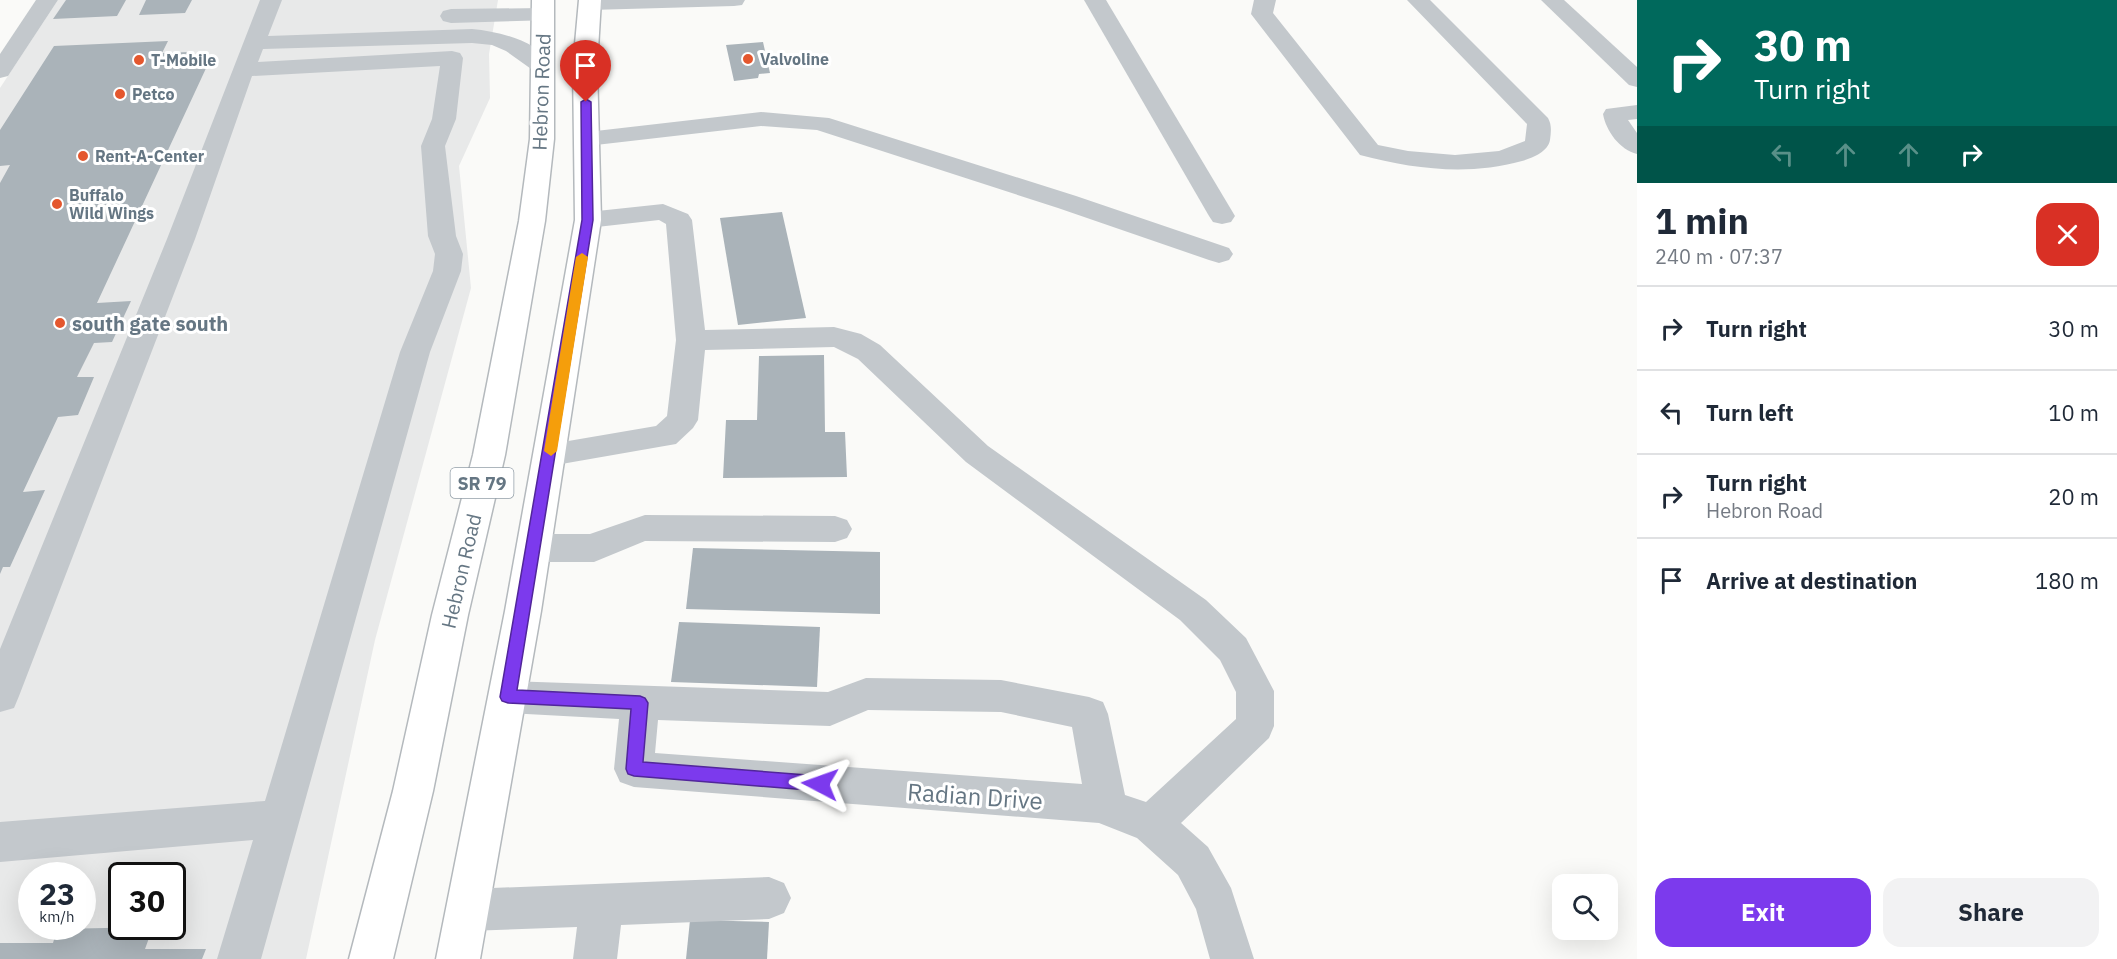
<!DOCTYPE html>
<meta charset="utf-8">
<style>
body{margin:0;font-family:"IBM Plex Sans",sans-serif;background:#f2f2f3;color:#1f2937;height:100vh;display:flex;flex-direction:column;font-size:22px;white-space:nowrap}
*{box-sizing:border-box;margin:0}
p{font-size:20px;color:#747a83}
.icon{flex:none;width:33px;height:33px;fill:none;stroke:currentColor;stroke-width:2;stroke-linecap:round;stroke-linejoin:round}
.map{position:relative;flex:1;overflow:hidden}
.side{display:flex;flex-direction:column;background:#fff;width:480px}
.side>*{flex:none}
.guide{background:#00695c;color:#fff;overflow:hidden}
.tools{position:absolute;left:1552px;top:874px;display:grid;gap:12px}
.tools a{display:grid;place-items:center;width:66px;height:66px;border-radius:12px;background:#fff;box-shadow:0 6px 24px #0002;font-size:30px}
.speed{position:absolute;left:18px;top:862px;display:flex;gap:12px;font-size:30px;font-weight:700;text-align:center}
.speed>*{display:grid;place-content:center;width:78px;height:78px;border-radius:50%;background:#fff;box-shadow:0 6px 24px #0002;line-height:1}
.speed small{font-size:15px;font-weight:400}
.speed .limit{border:3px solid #111;border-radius:9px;background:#fff;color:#111}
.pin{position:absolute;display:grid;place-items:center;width:51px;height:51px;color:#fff;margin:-62px -26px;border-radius:50% 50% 50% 0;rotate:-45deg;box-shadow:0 0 6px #0007}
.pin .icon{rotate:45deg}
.me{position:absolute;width:66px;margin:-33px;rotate:274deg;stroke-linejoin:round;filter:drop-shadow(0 0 4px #0008)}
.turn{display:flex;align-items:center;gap:21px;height:126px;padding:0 18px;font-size:27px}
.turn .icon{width:78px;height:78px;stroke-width:2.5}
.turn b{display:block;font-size:42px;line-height:51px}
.lanes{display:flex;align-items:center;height:57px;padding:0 18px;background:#0003;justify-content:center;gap:30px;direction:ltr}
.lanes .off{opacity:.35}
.round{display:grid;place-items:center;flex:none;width:63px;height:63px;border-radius:18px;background:#f2f2f3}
.headline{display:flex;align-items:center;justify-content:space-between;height:102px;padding:0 18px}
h1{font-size:36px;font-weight:800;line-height:45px}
.action{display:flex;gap:12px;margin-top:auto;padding:12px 18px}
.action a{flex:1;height:69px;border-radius:18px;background:#7c3aed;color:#fff;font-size:24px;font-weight:800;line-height:69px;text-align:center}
.action a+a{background:#f2f2f3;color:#1f2937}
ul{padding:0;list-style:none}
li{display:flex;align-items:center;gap:18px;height:84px;padding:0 18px;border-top:2px solid #e0e1e3}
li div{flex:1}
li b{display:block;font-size:22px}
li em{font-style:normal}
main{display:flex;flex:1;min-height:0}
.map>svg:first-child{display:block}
.built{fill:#e8e9e9;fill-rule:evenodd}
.building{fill:#aab3b9}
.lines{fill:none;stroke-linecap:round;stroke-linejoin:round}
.highway-casing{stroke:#b4b9bd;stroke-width:3}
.minor{fill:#c3c8cc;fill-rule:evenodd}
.highway{fill:#fff;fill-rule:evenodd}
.route{fill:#7c3aed;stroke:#51269a;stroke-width:1.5}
.slow{fill:#f59e0b}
.poi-dot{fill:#e4572e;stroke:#fff;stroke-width:2}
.labels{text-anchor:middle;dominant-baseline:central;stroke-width:6;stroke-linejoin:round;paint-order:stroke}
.far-poi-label{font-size:16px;font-weight:bold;fill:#657683;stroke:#fff;text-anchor:start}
.shield{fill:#fff;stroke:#939fa8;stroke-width:1.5}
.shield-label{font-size:18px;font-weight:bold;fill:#657683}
.street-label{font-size:20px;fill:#657683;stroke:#fff}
.poi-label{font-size:20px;font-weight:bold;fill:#657683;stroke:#fff;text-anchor:start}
.near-street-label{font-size:24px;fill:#657683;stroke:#fff}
</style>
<main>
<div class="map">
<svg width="1637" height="959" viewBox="0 0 1637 959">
<rect width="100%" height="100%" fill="#fafaf8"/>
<!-- built -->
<path class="built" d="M 58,0 L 498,0 L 489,54 L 490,98 L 459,166 L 471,288 L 375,640 L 306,959 L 0,959 L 0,88 ZM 32,876 L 82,876 L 82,927 L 32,927 ZM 122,876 L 172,876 L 172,927 L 122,927 Z"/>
<!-- building -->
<g class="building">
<path d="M 66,0 L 126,0 L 117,16 L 53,19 Z"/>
<path d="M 146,0 L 192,0 L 185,13 L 139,15 Z"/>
<path d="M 168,41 L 162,53 L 189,52 L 183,66 L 208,64 L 97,303 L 131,301 L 112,342 L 94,343 L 77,377 L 94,377 L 78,415 L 58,417 L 23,492 L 45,490 L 10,567 L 3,567 L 0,574 L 0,183 L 10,165 L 0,166 L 0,130 L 54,46 Z"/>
<path d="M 763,42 L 770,73 L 759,74 L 758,78 L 734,81 L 726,45 Z"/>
<path d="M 782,212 L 806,318 L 738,325 L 720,218 Z"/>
<path d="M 824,355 L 825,432 L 845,432 L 847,477 L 723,478 L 726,420 L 757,420 L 759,356 Z"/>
<path d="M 693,548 L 880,552 L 880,614 L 686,609 Z"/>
<path d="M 679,622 L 820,627 L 817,687 L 671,682 Z"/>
<path d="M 690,920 L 769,922 L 767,959 L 686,959 Z"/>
<path d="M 153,927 L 145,949 L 206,949 L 202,959 L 0,959 L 0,943 L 53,943 L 57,929 Z"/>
</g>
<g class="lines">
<!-- highway casing -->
<g class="highway-casing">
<g id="highway">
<path d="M 532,0 L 554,0 L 554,139 L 545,221 L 505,455 L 468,615 L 433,791 L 393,959 L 349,959 L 393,791 L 432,615 L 473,455 L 519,221 L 530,139 Z"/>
<path d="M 579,0 L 601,0 L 597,66 L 601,220 L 541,611 L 480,959 L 436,959 L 505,611 L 575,220 L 573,66 Z"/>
</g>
</g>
<!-- minor -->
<g class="minor">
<path d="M 36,0 L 58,0 L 8,76 L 0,78 L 0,54 Z"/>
<path d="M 260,0 L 282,0 L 268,36 L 472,29 C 501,32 536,40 554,66 L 550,71 L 542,73 L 534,71 L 506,51 L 492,45 L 472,43 L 263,49 L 258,62 L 452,51 L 460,53 L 463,58 L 456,119 L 445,146 L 456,236 L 463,254 L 461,271 L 430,352 L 261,959 L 217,959 L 253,840 L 0,862 L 0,822 L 265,801 L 400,352 L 433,271 L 435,254 L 428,236 L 421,146 L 432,119 L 440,66 L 252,76 L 195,239 L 19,696 L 14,708 L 0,712 L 0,649 L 167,239 Z"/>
<path d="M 582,0 L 745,0 L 742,5 L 734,6 L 590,10 L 582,9 L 579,4 Z"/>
<path d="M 1084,0 L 1106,0 L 1235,216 L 1231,222 L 1222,224 L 1213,222 L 1209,216 Z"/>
<path d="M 1254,0 L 1276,0 L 1273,13 L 1378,145 L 1408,151 L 1455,155 L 1499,151 L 1525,141 L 1527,124 L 1407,0 L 1430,0 L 1548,118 C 1552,125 1551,132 1550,140 C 1548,152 1532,158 1522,161 C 1468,176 1413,169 1360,155 L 1251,14 Z"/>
<path d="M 1541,0 L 1564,0 L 1637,67 L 1637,87 L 1629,85 Z"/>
<path d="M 543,8 L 551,10 L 554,15 L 551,20 L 451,23 L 443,21 L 440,16 L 443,11 L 451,9 Z"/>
<path d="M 1637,105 L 1637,119 L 1628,120 L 1637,133 L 1637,154 C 1620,150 1606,131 1603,114 L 1606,109 Z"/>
<path d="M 761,112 L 829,118 L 1076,196 L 1229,248 L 1233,254 L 1229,260 L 1219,263 L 1209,260 L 1058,208 L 817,130 L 761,126 L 587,146 L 578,144 L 575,139 L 578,134 L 587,132 Z"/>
<path d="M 663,204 L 688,214 L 692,220 L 705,330 L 834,327 L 861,334 L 880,345 L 988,446 L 1206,600 L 1246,638 L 1274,691 L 1274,726 L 1269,738 L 1181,823 L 1208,847 L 1231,888 L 1254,959 L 1210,959 L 1196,909 L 1178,875 L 1137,838 L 1099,823 L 634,787 L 620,782 L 614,769 L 619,719 L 508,713 L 494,709 L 489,697 L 494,685 L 508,681 L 828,692 L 866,678 L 1001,680 L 1089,697 L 1103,702 L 1108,714 L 1125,795 L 1146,802 L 1236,719 L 1236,692 L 1220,660 L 1180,620 L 966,462 L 858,359 L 834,347 L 705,350 L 698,420 L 693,428 L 676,444 L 550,466 L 539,462 L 534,454 L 539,446 L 656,426 L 667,416 L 676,340 L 666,224 L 659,220 L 588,228 L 579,226 L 575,220 L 579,214 L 588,212 ZM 868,710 L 1001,712 L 1072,727 L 1082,784 L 655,753 L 658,720 L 830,726 Z"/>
<path d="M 645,515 L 835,516 L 847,520 L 852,529 L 847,538 L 835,542 L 645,541 L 594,562 L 534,562 L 522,558 L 517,548 L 522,538 L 534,534 L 590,534 Z"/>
<path d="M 769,877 L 784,883 L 791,898 L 784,913 L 769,919 L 621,925 L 617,959 L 573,959 L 577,927 L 468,931 L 453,925 L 446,910 L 453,895 L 468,889 Z"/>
</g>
<!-- highway -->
<use href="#highway" class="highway"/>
</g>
<!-- route -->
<path class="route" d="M 586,99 L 591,102 L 593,220 L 517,690 L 640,696 L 645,698 L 648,703 L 643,762 L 820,776 L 826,778 L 829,784 L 826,789 L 820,791 L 634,776 L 628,774 L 626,769 L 631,709 L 508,703 L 502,701 L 500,697 L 582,220 L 581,102 Z"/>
<!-- slow -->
<path class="slow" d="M 582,253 L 588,257 L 557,451 L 551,456 L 544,451 L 576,257 Z"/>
<!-- markers -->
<g class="poi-dot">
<circle cx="748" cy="59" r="6"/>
<circle cx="139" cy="60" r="6"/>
<circle cx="120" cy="94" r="6"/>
<circle cx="83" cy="156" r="6"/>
<circle cx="57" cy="204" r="6"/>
<circle cx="60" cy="323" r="6"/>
</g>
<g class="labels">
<!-- far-poi labels -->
<g class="far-poi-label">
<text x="760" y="59">Valvoline</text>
<text x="151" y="60">T-Mobile</text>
<text x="132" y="94">Petco</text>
<text x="95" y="156">Rent-A-Center</text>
<text x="69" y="195">Buffalo<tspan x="69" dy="18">Wild Wings</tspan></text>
</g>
<!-- shield labels -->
<rect class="shield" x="450.5" y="468" width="63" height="30" rx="4.5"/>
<g class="shield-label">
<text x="482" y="483">SR 79</text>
</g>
<!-- street labels -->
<g class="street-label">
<text transform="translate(541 92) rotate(-88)">Hebron Road</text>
<text transform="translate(461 571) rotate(-77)">Hebron Road</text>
</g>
<!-- poi labels -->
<g class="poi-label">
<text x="72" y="323">south gate south</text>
</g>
<!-- near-street labels -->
<g class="near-street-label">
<text transform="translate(975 796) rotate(4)">Radian Drive</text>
</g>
</g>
</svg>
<div class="tools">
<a><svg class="icon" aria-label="search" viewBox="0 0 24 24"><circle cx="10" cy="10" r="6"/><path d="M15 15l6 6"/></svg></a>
</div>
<div class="speed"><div>23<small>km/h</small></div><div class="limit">30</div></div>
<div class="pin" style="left:586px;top:102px;background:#d93025"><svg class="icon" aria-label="arrive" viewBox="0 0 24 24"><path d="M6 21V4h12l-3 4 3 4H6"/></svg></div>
<svg class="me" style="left:820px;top:784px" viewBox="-20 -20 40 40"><path d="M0-17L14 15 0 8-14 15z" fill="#7c3aed" stroke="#fff" stroke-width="4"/></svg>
</div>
<section class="side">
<div class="guide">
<div class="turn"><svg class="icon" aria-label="right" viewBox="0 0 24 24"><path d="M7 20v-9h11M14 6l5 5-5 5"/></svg><div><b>30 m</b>Turn right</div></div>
<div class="lanes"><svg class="icon off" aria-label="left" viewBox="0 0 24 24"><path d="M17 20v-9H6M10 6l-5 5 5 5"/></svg><svg class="icon off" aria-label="ahead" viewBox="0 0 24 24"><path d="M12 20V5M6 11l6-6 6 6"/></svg><svg class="icon off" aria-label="ahead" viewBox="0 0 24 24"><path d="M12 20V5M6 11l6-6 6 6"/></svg><svg class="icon" aria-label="right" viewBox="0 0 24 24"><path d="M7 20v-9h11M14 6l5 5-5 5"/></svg></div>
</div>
<div class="headline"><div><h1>1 min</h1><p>240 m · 07:37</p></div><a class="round" style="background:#d93025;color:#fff"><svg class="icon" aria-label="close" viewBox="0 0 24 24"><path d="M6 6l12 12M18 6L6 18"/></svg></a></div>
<ul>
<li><svg class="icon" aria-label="right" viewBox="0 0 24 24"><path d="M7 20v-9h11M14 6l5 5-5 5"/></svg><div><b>Turn right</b></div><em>30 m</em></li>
<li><svg class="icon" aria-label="left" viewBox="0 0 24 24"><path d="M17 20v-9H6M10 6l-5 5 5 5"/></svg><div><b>Turn left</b></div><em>10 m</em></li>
<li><svg class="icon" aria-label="right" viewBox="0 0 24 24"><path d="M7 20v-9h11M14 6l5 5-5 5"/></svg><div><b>Turn right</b><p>Hebron Road</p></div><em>20 m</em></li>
<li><svg class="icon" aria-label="arrive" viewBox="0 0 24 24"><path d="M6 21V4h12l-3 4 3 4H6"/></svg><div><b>Arrive at destination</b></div><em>180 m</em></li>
</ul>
<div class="action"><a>Exit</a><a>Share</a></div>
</section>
</main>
